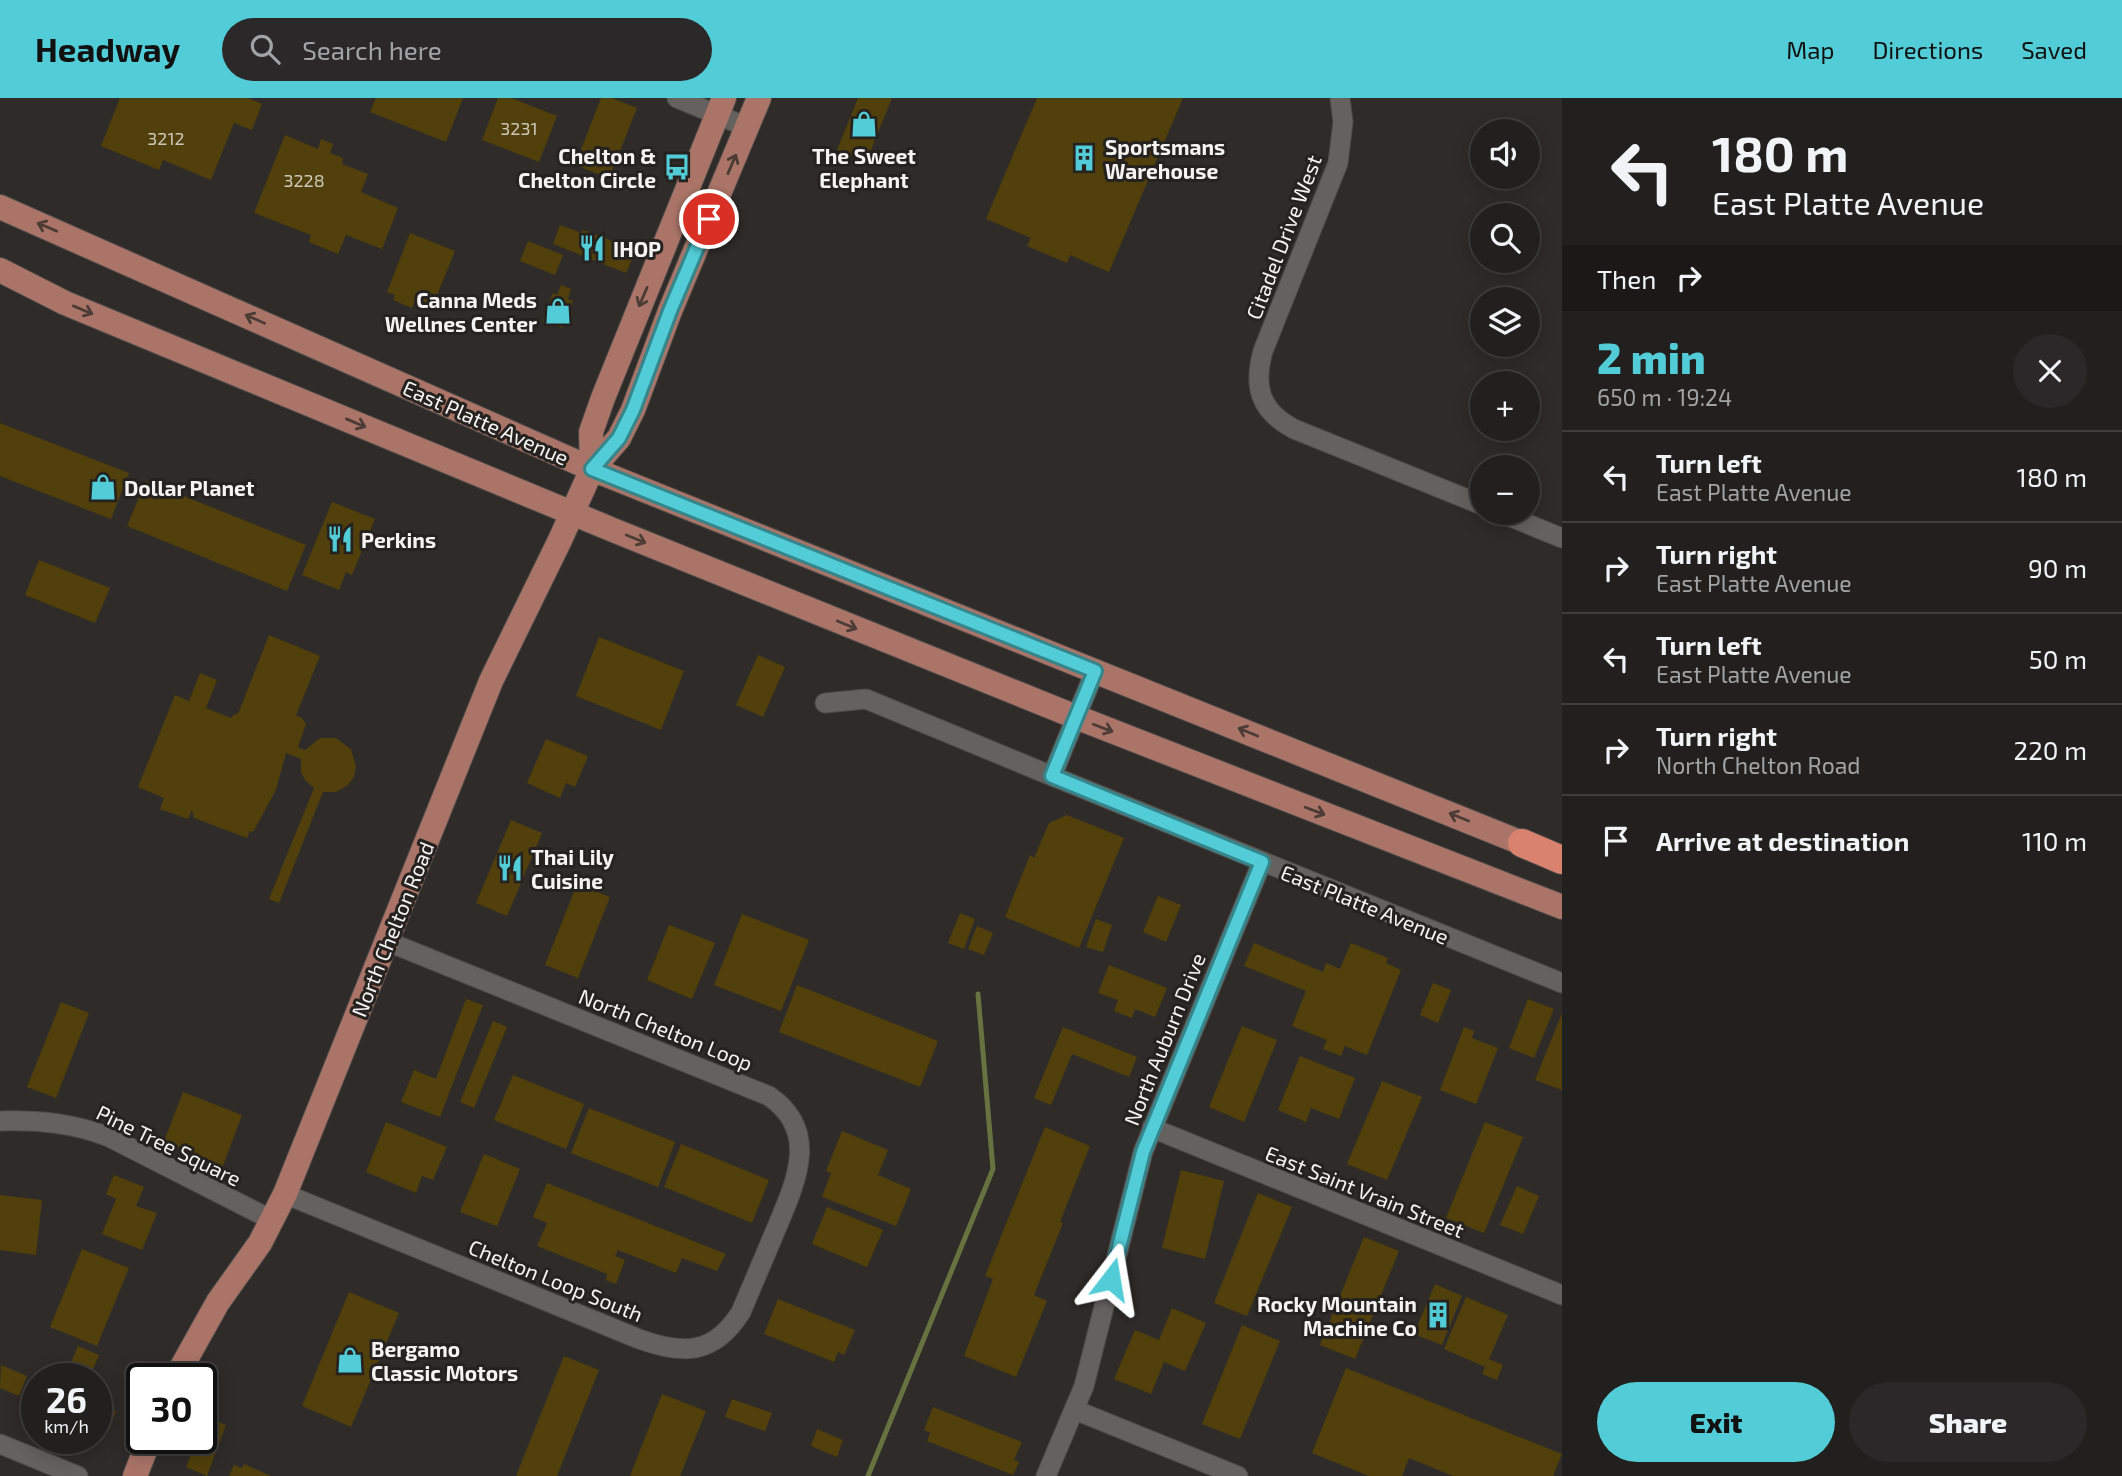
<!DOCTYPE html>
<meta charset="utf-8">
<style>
body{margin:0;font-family:"Exo 2",sans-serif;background:#2a2828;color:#f1f3f6;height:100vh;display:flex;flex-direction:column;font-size:26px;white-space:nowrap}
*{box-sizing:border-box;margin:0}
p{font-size:23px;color:#a2a3a4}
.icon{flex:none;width:38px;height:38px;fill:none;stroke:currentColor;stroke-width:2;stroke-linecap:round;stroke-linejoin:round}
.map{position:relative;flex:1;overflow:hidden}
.drawer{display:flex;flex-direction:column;background:#22201f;width:560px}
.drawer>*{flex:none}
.banner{background:#22201f;color:#f1f3f6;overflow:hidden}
.controls{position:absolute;left:1470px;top:21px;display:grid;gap:14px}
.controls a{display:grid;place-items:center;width:70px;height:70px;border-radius:50%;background:#22201f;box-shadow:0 4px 18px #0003,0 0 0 2px #3f3e3d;font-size:35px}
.speed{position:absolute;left:21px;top:1265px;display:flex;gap:14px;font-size:35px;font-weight:700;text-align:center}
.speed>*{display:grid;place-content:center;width:91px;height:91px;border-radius:50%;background:#22201f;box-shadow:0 4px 18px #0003,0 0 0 2px #3f3e3d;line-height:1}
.speed small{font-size:18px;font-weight:400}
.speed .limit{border:4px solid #111;border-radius:10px;background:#fff;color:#111}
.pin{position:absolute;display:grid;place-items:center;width:60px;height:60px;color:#fff;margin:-30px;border:4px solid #fff;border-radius:50%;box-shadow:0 2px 7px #0007}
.me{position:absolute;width:77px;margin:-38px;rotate:14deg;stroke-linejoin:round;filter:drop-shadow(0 0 5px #0008)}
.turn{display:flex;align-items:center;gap:24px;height:147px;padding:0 35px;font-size:32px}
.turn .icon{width:91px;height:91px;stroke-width:2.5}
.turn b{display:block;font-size:49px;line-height:60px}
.then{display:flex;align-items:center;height:66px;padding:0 35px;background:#0003;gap:14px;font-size:26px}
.round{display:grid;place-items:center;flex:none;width:74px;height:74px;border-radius:37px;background:#2a2828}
.headline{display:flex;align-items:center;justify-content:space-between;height:119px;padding:0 35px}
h1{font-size:42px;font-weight:800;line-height:52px;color:#52ccd6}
.button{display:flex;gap:14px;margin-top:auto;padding:14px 35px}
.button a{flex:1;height:80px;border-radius:42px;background:#52ccd6;color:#111;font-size:28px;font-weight:800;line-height:80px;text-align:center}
.button a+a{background:#2a2828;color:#f1f3f6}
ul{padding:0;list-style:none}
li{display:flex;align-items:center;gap:21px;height:91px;padding:0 35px;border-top:2px solid #3f3e3d}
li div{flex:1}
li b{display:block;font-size:26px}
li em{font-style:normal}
header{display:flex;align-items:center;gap:42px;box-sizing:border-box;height:98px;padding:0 35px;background:#52ccd6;color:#111}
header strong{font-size:33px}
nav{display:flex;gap:38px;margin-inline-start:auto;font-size:24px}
.search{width:490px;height:63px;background:#2a2828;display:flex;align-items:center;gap:18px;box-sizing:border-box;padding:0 24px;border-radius:38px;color:#a2a3a4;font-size:26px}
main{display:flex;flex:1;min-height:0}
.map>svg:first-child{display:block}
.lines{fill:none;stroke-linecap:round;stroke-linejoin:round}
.stream{stroke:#687241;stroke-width:5}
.building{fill:#51400b}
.minor-casing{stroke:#4d4a48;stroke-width:21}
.major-casing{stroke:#4d4a48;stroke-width:26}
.highway-casing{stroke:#4d4a48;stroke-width:30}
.minor{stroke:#64615e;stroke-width:19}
.major{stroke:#aa7568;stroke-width:24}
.highway{stroke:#d9826f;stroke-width:28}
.oneway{stroke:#4d3b35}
.route-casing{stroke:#35858b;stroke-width:18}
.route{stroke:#52ccd6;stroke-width:12}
.labels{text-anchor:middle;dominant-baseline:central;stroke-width:6;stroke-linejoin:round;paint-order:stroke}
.number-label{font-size:18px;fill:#cdc7b8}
.poi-label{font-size:21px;font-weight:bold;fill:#f6f4f2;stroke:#25221f;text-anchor:start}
.street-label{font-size:21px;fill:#f6f4f2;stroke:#25221f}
</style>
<header>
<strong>Headway</strong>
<div class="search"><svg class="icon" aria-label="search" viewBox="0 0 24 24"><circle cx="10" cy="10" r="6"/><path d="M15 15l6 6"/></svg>Search here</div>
<nav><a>Map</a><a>Directions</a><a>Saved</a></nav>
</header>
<main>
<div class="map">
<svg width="1562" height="1378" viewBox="0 0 1562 1378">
<rect width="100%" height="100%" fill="#2e2b29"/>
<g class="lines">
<!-- stream -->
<path class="stream" d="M 868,1378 L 993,1071 L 978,896"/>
</g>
<!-- building -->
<g class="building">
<path d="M 120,0 L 248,0 L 262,6 L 252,32 L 234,25 L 211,82 L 163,62 L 159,72 L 101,48 Z"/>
<path d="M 376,0 L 463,0 L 446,44 L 370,14 Z"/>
<path d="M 498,0 L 511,0 L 557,18 L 539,64 L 482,42 Z"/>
<path d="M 601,0 L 612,0 L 637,10 L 609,80 L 575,67 Z"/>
<path d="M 858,0 L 892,0 L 866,64 L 837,52 Z"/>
<path d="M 1037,0 L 1183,0 L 1109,174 L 1070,157 L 1067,165 L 1027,148 L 1031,140 L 986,121 Z"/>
<path d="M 285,37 L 318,51 L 321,41 L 333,46 L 330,55 L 343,60 L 342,66 L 368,76 L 361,94 L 398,110 L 382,151 L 346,137 L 338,156 L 309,144 L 311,137 L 254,115 Z"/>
<path d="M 560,127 L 582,135 L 583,132 L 623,147 L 621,153 L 634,157 L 626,175 L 553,146 Z"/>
<path d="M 410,135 L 455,153 L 431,212 L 414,205 L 412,210 L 393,202 L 395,197 L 387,194 Z"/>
<path d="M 528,143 L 563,157 L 555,177 L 520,163 Z"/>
<path d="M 561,187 L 571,191 L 568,201 L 573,203 L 562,230 L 543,223 L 553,195 L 557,197 Z"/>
<path d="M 0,325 L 129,375 L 111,421 L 0,378 Z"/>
<path d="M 146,383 L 306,447 L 287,493 L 127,428 Z"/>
<path d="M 332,404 L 375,421 L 352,477 L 346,474 L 339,492 L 302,477 Z"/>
<path d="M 39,462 L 110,490 L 95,525 L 25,497 Z"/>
<path d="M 269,537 L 320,558 L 296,617 L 302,620 L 306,626 L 298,649 L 305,652 L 320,640 L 336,640 L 351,651 L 356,668 L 354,679 L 348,687 L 336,694 L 323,694 L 279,805 L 269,801 L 314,690 L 305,682 L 301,674 L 301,661 L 286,655 L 276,692 L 253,734 L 250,733 L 247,740 L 194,720 L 192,712 L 188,721 L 160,711 L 164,700 L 138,689 L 175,597 L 189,603 L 200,575 L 217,582 L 206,610 L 231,620 L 235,616 L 238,616 Z"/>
<path d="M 599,539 L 684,573 L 661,632 L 576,598 Z"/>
<path d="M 758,557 L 785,569 L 763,619 L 736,607 Z"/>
<path d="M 546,641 L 588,658 L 575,689 L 566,685 L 560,700 L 527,685 Z"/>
<path d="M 1067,717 L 1124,740 L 1079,850 L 1005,819 L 1030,757 L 1034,760 L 1049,725 Z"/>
<path d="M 511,722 L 542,735 L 507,818 L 476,805 Z"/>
<path d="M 577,786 L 610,799 L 578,880 L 545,867 Z"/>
<path d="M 1158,798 L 1181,807 L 1166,844 L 1143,834 Z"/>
<path d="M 960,815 L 975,821 L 964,851 L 948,845 Z"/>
<path d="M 742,816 L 809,842 L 781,913 L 714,887 Z"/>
<path d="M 1096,821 L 1112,827 L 1103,854 L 1086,849 Z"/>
<path d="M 669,827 L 715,845 L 692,901 L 647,882 Z"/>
<path d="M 977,828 L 993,835 L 984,857 L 968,851 Z"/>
<path d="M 1254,845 L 1323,874 L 1326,865 L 1340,871 L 1351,845 L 1388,860 L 1386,865 L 1401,872 L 1367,957 L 1345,948 L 1341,958 L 1323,951 L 1327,942 L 1292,928 L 1306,893 L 1244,868 Z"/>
<path d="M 1109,867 L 1167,890 L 1155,919 L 1135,911 L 1132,920 L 1114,913 L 1118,902 L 1098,895 Z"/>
<path d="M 1433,885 L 1451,892 L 1438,925 L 1420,917 Z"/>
<path d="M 797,887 L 938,943 L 920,989 L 779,934 Z"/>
<path d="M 466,901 L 483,907 L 440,1019 L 401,1004 L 414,972 L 436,981 Z"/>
<path d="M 1528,901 L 1554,911 L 1534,960 L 1509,950 Z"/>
<path d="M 61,904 L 89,915 L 56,1000 L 27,989 Z"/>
<path d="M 1562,915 L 1562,992 L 1535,982 Z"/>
<path d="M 493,923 L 507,929 L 474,1010 L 460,1004 Z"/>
<path d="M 1242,928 L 1277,942 L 1244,1024 L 1209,1009 Z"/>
<path d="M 1063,929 L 1137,959 L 1129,979 L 1072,956 L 1051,1007 L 1034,1000 Z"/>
<path d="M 1464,929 L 1474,933 L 1472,940 L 1498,950 L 1476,1006 L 1440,992 Z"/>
<path d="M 1300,958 L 1355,980 L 1339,1021 L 1311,1010 L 1306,1024 L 1278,1012 Z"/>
<path d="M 513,977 L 584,1006 L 566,1051 L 494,1022 Z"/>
<path d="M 1382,983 L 1422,999 L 1387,1082 L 1347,1066 Z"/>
<path d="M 183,994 L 242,1017 L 221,1073 L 190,1061 L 192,1054 L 164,1043 Z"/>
<path d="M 589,1010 L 675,1044 L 658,1089 L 571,1055 Z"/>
<path d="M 386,1024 L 447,1049 L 433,1082 L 422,1078 L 416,1095 L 366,1074 Z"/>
<path d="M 1485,1024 L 1523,1039 L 1484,1135 L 1446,1120 Z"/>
<path d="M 1045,1029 L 1090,1048 L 1060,1124 L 1063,1125 L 1034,1197 L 1047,1203 L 1016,1279 L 964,1258 L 993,1181 L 985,1178 Z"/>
<path d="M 842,1033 L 888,1052 L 878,1077 L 911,1091 L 896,1128 L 822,1099 L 831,1075 L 826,1073 Z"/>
<path d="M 681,1046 L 769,1082 L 752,1125 L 664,1089 Z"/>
<path d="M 484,1056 L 520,1071 L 497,1128 L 460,1114 Z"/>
<path d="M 1181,1072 L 1224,1083 L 1205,1161 L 1162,1150 Z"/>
<path d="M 114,1077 L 144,1089 L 136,1108 L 157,1115 L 142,1152 L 102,1136 L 116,1101 L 106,1096 Z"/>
<path d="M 547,1085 L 726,1156 L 717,1173 L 682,1160 L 676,1175 L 618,1152 L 615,1158 L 625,1162 L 616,1186 L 606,1182 L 607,1176 L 537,1148 L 547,1125 L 533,1119 Z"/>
<path d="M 1517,1088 L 1539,1098 L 1523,1136 L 1500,1127 Z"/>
<path d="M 1258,1095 L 1292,1109 L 1247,1218 L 1214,1205 Z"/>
<path d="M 0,1097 L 42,1102 L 36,1157 L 0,1152 Z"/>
<path d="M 827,1109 L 883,1132 L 867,1169 L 812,1146 Z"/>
<path d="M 1364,1139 L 1399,1153 L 1355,1261 L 1320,1247 Z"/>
<path d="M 82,1151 L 129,1170 L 97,1248 L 50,1229 Z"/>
<path d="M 1435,1186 L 1462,1198 L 1442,1247 L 1414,1236 Z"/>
<path d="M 349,1194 L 399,1215 L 351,1329 L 302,1308 Z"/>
<path d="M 1466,1199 L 1508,1217 L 1489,1261 L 1503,1267 L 1497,1282 L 1482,1276 L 1485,1269 L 1444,1251 Z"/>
<path d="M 778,1201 L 855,1232 L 844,1257 L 838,1254 L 834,1264 L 764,1236 Z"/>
<path d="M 1172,1210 L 1206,1225 L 1185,1273 L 1164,1264 L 1151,1296 L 1114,1281 L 1135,1232 L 1159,1242 Z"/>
<path d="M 1242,1227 L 1280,1243 L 1240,1341 L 1202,1326 Z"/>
<path d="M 78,1248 L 99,1257 L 91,1276 L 70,1267 Z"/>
<path d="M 564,1258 L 599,1272 L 557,1378 L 516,1378 Z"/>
<path d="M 1,1267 L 27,1278 L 19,1298 L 0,1290 Z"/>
<path d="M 1346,1270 L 1562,1356 L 1553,1378 L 1453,1378 L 1409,1360 L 1402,1378 L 1369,1378 L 1312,1355 Z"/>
<path d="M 662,1296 L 706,1313 L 680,1378 L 630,1378 Z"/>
<path d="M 732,1301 L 772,1315 L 765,1333 L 725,1319 Z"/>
<path d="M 96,1305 L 116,1313 L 108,1334 L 96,1329 Z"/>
<path d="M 933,1309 L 1022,1344 L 1014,1362 L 1019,1364 L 1013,1377 L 927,1343 L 930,1335 L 924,1332 Z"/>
<path d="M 207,1319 L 226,1327 L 207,1378 L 186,1369 L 198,1340 L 201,1340 L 201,1332 Z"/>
<path d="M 817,1331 L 843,1342 L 837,1359 L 811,1348 Z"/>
<path d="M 244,1366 L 271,1378 L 229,1378 L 234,1367 L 242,1370 Z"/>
</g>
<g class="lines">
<!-- minor casing -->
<g class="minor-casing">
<g id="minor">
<path d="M 677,0 L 747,29"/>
<path d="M 1340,0 L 1343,24 L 1338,65 L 1263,253 C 1253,289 1260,313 1294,331 L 1482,407"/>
<path d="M 1501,415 L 1562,440"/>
<path d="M 825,605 L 866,601 L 1052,678 L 1095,573"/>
<path d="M 1052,678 L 1562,885"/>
<path d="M 0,1023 C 39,1022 73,1025 109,1039 L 272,1122"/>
<path d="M 1152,1030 L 1562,1197"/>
<path d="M 285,1096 L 639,1241 C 683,1257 714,1257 741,1214 C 753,1186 765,1158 777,1129 C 796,1083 820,1033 769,998 L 386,843"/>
<path d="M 1075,1312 L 1238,1378"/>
<path d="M 0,1346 L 78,1378"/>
<path d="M 1046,1378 L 1084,1288 L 1143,1054 L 1262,764"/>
</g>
</g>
<!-- major casing -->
<g class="major-casing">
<g id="major">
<path d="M 0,109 L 592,371 L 1522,745"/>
<path d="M 0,172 L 65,205 L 613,432 L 1076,619 L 1562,809"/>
<path d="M 592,371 L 591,334 L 603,300 L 724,0"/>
<path d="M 175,1281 L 218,1204 L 260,1145 L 285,1096 L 491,583 L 560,442 L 592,371 L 619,340 L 633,312 L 670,213 L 759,0"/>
<path d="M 135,1378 L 150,1340"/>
</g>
</g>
<!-- highway casing -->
<g class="highway-casing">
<path id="highway" d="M 1522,745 L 1562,762"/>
</g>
<!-- minor -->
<use href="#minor" class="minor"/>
<!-- major -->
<use href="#major" class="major"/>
<!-- highway -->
<use href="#highway" class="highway"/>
</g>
<!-- one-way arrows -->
<defs><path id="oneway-shaft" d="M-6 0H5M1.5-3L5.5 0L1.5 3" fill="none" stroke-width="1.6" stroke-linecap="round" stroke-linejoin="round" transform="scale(1.75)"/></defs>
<g class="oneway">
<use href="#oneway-shaft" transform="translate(732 66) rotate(-67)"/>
<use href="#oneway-shaft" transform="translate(47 129) rotate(-157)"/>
<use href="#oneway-shaft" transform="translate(643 199) rotate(113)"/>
<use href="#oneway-shaft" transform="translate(83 212) rotate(23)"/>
<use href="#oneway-shaft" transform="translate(255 221) rotate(-156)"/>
<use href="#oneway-shaft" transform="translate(356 325) rotate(23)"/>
<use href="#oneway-shaft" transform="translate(636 441) rotate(22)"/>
<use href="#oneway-shaft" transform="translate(847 527) rotate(22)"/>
<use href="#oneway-shaft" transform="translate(1103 630) rotate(21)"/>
<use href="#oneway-shaft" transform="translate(1248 634) rotate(-158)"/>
<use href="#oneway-shaft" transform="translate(1315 713) rotate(21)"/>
<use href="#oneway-shaft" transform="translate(1459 719) rotate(-158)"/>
</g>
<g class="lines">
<!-- route casing -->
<g class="route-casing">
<path id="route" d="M 709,121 L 670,213 L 633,312 L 619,340 L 592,371 L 1095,573 L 1052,678 L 1262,764 L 1143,1054 L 1111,1181"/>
</g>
<!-- route -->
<use href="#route" class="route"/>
</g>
<!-- icons -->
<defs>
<g id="shop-bare" transform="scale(2.1)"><path d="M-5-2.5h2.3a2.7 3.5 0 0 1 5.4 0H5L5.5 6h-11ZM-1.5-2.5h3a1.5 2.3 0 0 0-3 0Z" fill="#52ccd6" stroke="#25221f" stroke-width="2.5" paint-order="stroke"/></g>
<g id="building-bare" transform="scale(2.1)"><path d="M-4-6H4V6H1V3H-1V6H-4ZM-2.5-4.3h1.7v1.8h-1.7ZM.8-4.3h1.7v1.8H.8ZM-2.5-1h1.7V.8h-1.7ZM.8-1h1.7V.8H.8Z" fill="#52ccd6" stroke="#25221f" stroke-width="2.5" paint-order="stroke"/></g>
<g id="bus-bare" transform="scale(2.1)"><path d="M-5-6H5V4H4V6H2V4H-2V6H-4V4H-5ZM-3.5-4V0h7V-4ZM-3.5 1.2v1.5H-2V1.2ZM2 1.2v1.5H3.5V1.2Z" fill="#52ccd6" stroke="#25221f" stroke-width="2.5" paint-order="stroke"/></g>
<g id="restaurant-bare" transform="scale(2.1)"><path d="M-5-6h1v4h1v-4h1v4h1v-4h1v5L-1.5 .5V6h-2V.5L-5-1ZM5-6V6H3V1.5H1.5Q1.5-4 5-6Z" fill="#52ccd6" stroke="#25221f" stroke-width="2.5" paint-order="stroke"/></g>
</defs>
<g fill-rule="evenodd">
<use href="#shop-bare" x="864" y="26"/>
<use href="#building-bare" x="1084" y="60"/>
<use href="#bus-bare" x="677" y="69"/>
<use href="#restaurant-bare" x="592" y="150"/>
<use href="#shop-bare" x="558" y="213"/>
<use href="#shop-bare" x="103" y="389"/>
<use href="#restaurant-bare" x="340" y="441"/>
<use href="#restaurant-bare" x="510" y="770"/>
<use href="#building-bare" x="1438" y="1217"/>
<use href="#shop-bare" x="350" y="1262"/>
</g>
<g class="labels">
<!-- number labels -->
<g class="number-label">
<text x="519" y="30">3231</text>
<text x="166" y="40">3212</text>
<text x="304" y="82">3228</text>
</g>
<!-- poi labels -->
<g class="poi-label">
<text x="1105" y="48">Sportsmans<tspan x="1105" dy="24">Warehouse</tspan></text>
<text x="656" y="57" text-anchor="end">Chelton &amp;<tspan x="656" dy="24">Chelton Circle</tspan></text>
<text x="864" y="57" text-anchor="middle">The Sweet<tspan x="864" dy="24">Elephant</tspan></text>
<text x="613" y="150">IHOP</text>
<text x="537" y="201" text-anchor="end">Canna Meds<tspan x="537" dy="24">Wellnes Center</tspan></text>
<text x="124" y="389">Dollar Planet</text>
<text x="361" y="441">Perkins</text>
<text x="531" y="758">Thai Lily<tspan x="531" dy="24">Cuisine</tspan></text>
<text x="1417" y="1205" text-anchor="end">Rocky Mountain<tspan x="1417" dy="24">Machine Co</tspan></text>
<text x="371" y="1250">Bergamo<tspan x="371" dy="24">Classic Motors</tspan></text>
</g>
<!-- street labels -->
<g class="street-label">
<text transform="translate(1283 139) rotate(-69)">Citadel Drive West</text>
<text transform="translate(486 324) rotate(24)">East Platte Avenue</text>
<text transform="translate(1365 806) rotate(22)">East Platte Avenue</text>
<text transform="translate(392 831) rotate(-68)">North Chelton Road</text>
<text transform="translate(666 931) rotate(22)">North Chelton Loop</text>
<text transform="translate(1164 941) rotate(-68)">North Auburn Drive</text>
<text transform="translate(169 1047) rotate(26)">Pine Tree Square</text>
<text transform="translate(1365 1093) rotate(22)">East Saint Vrain Street</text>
<text transform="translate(556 1182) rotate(22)">Chelton Loop South</text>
</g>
</g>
</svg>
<div class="controls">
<a><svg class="icon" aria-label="sound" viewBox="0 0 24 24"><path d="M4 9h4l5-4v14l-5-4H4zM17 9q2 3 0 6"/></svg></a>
<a><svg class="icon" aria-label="search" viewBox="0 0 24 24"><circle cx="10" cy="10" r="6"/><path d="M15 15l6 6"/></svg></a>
<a><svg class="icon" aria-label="layers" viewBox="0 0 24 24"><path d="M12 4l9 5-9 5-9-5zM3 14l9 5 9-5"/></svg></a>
<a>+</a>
<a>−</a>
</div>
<div class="speed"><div>26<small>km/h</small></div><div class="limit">30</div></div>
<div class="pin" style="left:709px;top:121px;background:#d93025"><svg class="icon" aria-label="arrive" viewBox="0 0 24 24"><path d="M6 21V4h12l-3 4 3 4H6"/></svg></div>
<svg class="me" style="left:1111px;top:1181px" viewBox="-20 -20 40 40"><path d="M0-17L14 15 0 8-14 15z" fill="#52ccd6" stroke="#fff" stroke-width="4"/></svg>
</div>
<section class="drawer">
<div class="banner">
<div class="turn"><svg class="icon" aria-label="left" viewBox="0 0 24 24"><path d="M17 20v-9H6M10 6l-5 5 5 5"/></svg><div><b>180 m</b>East Platte Avenue</div></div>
<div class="then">Then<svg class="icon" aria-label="right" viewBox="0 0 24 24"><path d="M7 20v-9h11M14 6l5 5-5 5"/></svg></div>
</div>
<div class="headline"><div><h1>2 min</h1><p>650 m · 19:24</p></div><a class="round"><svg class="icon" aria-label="close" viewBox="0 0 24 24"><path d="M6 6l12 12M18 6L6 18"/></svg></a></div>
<ul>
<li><svg class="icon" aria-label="left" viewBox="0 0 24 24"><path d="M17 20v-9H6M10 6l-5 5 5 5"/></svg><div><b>Turn left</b><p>East Platte Avenue</p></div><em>180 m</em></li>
<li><svg class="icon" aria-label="right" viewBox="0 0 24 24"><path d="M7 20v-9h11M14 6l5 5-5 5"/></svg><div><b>Turn right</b><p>East Platte Avenue</p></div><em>90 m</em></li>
<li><svg class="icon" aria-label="left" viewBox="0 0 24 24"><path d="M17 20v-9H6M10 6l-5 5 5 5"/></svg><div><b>Turn left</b><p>East Platte Avenue</p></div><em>50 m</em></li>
<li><svg class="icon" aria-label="right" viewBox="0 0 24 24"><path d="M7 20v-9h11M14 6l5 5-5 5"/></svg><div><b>Turn right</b><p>North Chelton Road</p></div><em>220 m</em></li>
<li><svg class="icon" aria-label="arrive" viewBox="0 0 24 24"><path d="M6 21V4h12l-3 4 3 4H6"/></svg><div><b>Arrive at destination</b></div><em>110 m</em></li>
</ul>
<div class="button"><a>Exit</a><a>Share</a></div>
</section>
</main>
